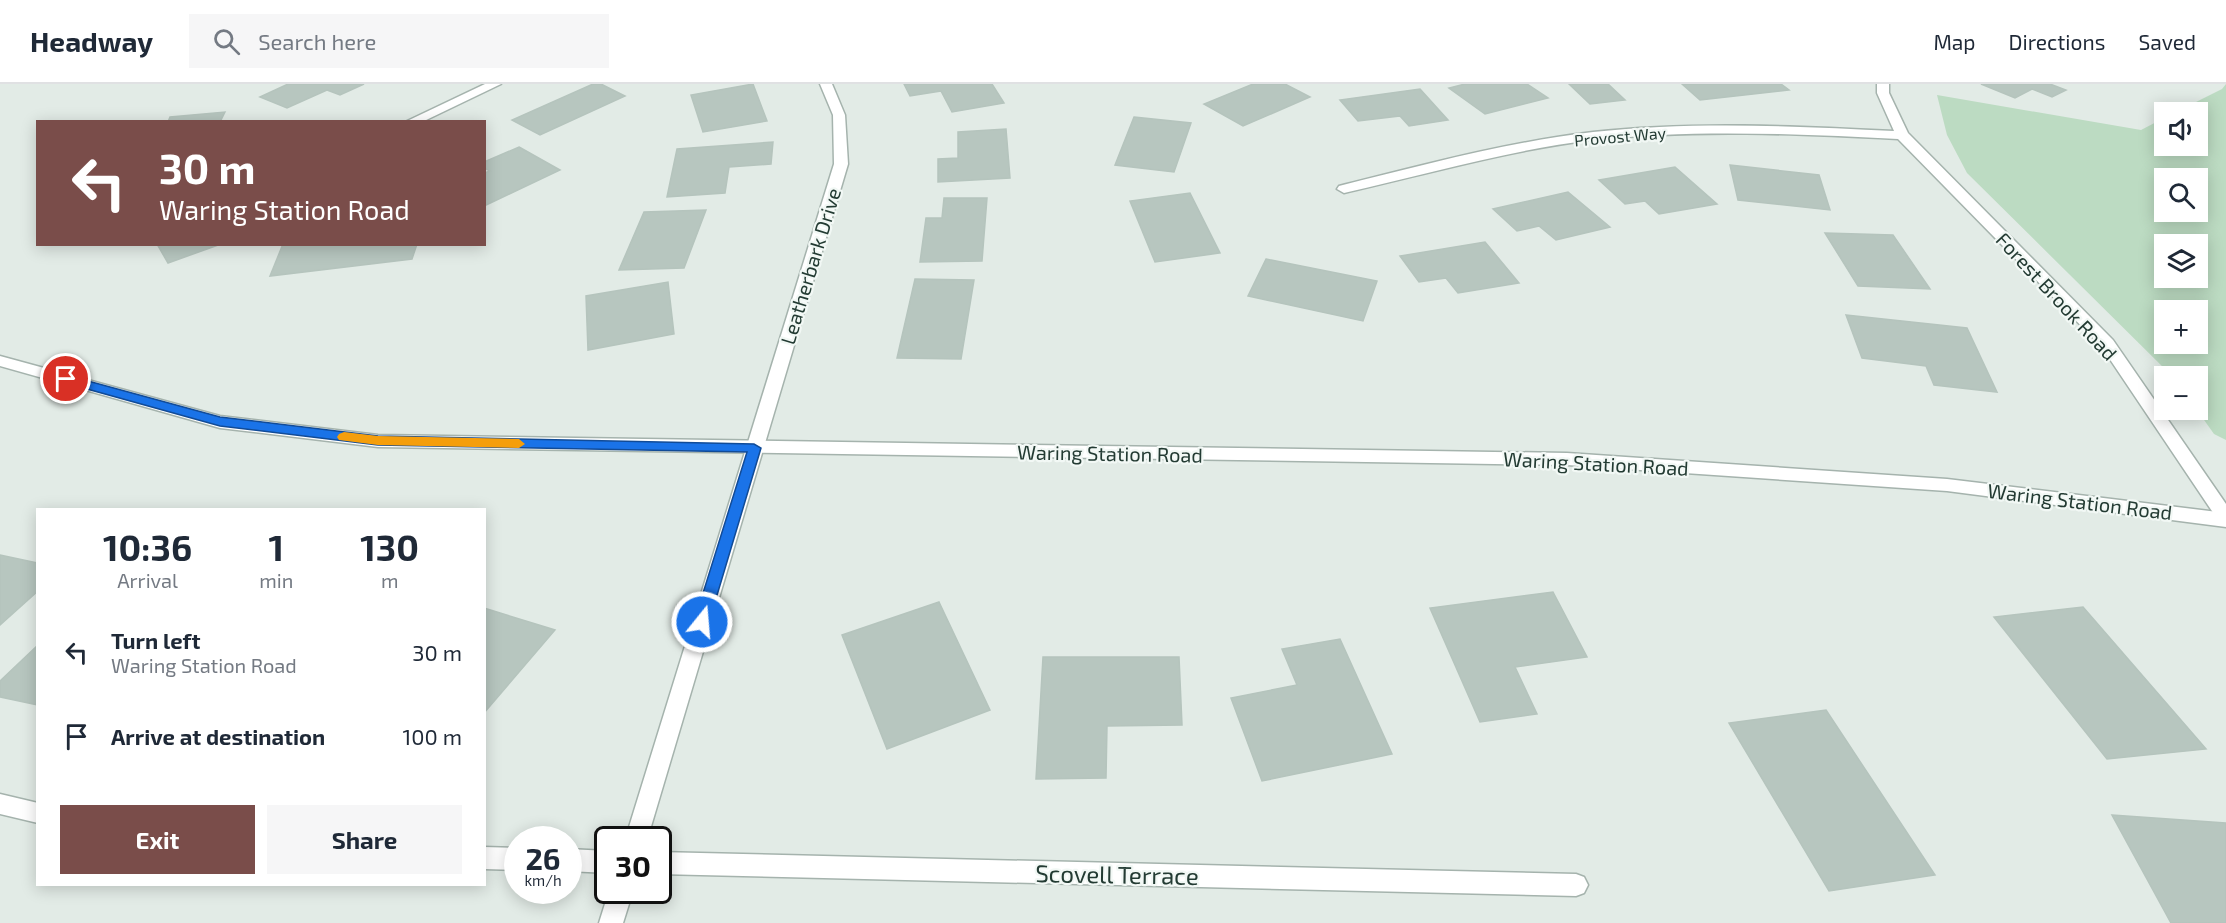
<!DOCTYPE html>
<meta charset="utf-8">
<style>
body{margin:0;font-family:"Exo 2",sans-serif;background:#f6f6f7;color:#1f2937;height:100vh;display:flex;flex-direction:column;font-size:22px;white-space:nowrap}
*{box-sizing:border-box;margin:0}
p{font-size:20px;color:#747a83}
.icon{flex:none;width:33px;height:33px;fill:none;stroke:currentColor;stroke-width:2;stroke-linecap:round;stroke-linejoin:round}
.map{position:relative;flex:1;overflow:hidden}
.details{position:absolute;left:36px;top:424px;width:450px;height:378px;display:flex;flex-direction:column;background:#fff;border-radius:0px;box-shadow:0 3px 15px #0003}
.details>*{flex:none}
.top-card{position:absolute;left:36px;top:36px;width:450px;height:126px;border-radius:0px;box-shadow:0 3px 15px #0003;background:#7a4d4a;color:#fff;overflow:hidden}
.tools{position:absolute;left:2154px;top:18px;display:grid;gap:12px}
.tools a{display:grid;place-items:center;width:54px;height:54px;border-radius:0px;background:#fff;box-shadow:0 3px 15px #0003;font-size:30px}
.speed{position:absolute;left:504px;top:742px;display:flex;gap:12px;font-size:30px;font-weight:700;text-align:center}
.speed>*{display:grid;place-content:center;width:78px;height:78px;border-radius:50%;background:#fff;box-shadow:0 3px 15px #0003;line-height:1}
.speed small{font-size:15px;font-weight:400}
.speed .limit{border:3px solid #111;border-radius:9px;background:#fff;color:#111}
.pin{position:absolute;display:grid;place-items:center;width:51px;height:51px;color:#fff;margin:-26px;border:3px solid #fff;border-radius:50%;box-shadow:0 2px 6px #0007}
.me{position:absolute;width:66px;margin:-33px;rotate:17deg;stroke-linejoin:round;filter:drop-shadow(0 0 4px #0008)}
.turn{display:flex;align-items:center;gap:21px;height:126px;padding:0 24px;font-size:27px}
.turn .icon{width:78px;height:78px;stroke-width:2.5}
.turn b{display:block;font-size:42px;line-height:51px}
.eta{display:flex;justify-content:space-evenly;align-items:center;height:102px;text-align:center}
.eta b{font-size:36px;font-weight:700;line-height:42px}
.button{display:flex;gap:12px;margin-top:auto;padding:12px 24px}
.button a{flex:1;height:69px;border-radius:0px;background:#7a4d4a;color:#fff;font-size:24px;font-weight:700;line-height:69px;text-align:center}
.button a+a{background:#f6f6f7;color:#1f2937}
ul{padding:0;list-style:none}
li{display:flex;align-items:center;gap:18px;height:84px;padding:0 24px}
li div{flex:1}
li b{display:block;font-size:22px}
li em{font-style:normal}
header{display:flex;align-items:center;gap:36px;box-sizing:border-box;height:84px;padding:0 30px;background:#fff;border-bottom:2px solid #e0e1e3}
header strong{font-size:28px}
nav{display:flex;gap:33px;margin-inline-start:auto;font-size:21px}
.search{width:420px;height:54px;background:#f6f6f7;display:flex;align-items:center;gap:15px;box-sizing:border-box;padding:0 21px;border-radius:0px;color:#747a83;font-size:22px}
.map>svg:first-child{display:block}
.green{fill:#bcdbc2;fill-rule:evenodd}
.building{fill:#b7c6bf;stroke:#b5c4bd;stroke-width:1.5}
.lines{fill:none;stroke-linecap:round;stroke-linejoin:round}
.minor-casing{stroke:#a5b3ad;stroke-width:3}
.tertiary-casing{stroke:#a5b3ad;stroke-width:3}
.minor{fill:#fff;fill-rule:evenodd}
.tertiary{fill:#fff;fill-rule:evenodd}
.route{fill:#1a73e8;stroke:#114b97;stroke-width:1.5}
.slow{fill:#f59e0b}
.labels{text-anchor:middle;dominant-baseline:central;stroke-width:4.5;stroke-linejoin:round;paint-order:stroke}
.far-street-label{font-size:16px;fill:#233b33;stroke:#f2f8f5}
.street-label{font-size:20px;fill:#233b33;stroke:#f2f8f5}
.near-street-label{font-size:24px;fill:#233b33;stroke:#f2f8f5}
</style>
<header>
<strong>Headway</strong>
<div class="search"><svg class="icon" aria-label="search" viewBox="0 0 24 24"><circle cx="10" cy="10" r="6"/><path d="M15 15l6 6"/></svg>Search here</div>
<nav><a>Map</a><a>Directions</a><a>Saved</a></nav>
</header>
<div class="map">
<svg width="2226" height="839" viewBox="0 0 2226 839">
<rect width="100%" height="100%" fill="#e2ebe6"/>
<!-- green -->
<path class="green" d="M 2226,0 L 2226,356 L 2214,350 L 2197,326 L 2198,292 L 2172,292 L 1967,89 L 1947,51 L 1937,11 L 2141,46 L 2164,34 L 2164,62 L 2198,62 L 2198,28 L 2176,28 L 2222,5 ZM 2198,94 L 2198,128 L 2164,128 L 2164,94 ZM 2198,160 L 2198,194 L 2164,194 L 2164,160 ZM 2164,226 L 2198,226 L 2198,260 L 2164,260 Z"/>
<!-- building -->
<g class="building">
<path d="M 288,0 L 364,0 L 340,11 L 327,6 L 287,24 L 260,13 Z"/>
<path d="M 593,0 L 601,0 L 625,12 L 540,51 L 512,36 Z"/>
<path d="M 753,0 L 767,37 L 703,48 L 691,11 Z"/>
<path d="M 904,0 L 992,0 L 1004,19 L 952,28 L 941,7 L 910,12 Z"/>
<path d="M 1253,0 L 1285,0 L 1310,13 L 1243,42 L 1204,20 Z"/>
<path d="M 1465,0 L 1527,0 L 1548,14 L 1485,30 L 1449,4 Z"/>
<path d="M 1569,0 L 1608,0 L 1625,16 L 1590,20 Z"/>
<path d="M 1682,0 L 1781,0 L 1789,6 L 1700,16 Z"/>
<path d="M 1981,0 L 2050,0 L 2066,6 L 2052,13 L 2032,5 L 2015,14 Z"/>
<path d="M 1420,5 L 1448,36 L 1409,42 L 1400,32 L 1358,37 L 1340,16 Z"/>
<path d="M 225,28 L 220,38 L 168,38 L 170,33 Z"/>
<path d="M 1134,33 L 1191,39 L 1174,88 L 1115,81 Z"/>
<path d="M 1006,45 L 1010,94 L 938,98 L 938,75 L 958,74 L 958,48 Z"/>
<path d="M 773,58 L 771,80 L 729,83 L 725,109 L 667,113 L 677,65 Z"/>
<path d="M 519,63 L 560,86 L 484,122 L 484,89 L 490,87 L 484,84 L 484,78 Z"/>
<path d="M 1730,81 L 1819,91 L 1830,126 L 1738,116 Z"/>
<path d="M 1675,83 L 1717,120 L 1659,130 L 1645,117 L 1625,120 L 1599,96 Z"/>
<path d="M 1568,108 L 1610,143 L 1556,156 L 1539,142 L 1517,147 L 1493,125 Z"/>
<path d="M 1190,109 L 1220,169 L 1155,178 L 1130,117 Z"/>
<path d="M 944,114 L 987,114 L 982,177 L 920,178 L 926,134 L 942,134 Z"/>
<path d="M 706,126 L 684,184 L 619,186 L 644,128 Z"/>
<path d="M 1825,149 L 1893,151 L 1930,205 L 1858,202 Z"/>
<path d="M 1485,158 L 1519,199 L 1458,209 L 1446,194 L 1419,198 L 1400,172 Z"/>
<path d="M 157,160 L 221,160 L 168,179 Z"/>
<path d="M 283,160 L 417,160 L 412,175 L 270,192 Z"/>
<path d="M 1266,175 L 1377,197 L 1363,237 L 1248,212 Z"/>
<path d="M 915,195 L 974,196 L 961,275 L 897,274 Z"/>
<path d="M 668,198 L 674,250 L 588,266 L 586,212 Z"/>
<path d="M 1846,231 L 1967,244 L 1997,308 L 1934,301 L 1926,282 L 1862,274 Z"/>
<path d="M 0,471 L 38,479 L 38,507 L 0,541 Z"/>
<path d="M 1553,508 L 1587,573 L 1515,583 L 1537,630 L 1480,638 L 1430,524 Z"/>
<path d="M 939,518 L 990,626 L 887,665 L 842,551 Z"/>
<path d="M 2083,523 L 2206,665 L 2107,675 L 1994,533 Z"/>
<path d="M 484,524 L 555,546 L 484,629 Z"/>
<path d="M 1340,555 L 1392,670 L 1262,697 L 1231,614 L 1297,601 L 1282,565 Z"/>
<path d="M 38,561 L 38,621 L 0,613 L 0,597 Z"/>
<path d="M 1043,573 L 1179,573 L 1182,641 L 1107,642 L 1106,694 L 1036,695 Z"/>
<path d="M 1826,626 L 1935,791 L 1829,807 L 1729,639 Z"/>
<path d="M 2112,731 L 2226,739 L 2226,839 L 2171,839 Z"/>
</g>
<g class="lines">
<!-- minor casing -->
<g class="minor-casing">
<g id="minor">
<path d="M 485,0 L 501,0 L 422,38 L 405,38 Z"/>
<path d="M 820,0 L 832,0 L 845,31 L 848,80 L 647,756 L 625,756 L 834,80 L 833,31 Z"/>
<path d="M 1877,0 L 1889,0 L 1889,9 L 1908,49 L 2113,256 L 2226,420 L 2226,441 L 2220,439 L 2101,262 L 1898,55 C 1797,50 1695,45 1593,56 C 1509,66 1427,90 1344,109 L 1337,105 L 1339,102 C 1423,81 1508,58 1593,48 C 1693,37 1794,42 1894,47 L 1877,9 Z"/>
<path d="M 0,710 L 38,719 L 38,739 L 0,730 Z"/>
<path d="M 484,763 L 518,764 L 518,786 L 484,785 Z"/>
<path d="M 568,765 L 608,767 L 608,789 L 568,787 Z"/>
<path d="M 658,768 L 1576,790 L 1584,793 L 1588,801 L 1584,809 L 1576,812 L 658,790 Z"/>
<path d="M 609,807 L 633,807 L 623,839 L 599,839 Z"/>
</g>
</g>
<!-- tertiary casing -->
<g class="tertiary-casing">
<path id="tertiary" d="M 0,272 L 220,332 L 378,351 L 1567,369 L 1947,395 L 2226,429 L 2226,443 L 1947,407 L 1567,381 L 378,363 L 220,344 L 0,282 Z"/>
</g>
<!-- minor -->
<use href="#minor" class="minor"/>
<!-- tertiary -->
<use href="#tertiary" class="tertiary"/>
</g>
<!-- route -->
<path class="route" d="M 66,291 L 220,333 L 378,352 L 754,360 L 761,364 L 709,538 L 707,542 L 697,542 L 694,538 L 747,368 L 378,361 L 220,342 L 62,298 L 60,295 Z"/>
<!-- slow -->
<path class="slow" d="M 344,348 L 378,352 L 519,355 L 525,360 L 519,364 L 378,361 L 339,356 L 337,353 L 339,350 Z"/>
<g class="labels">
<!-- far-street labels -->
<g class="far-street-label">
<text transform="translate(1620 52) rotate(-5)">Provost Way</text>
</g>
<!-- street labels -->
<g class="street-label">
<text transform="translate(810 182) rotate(-73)">Leatherbark Drive</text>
<text transform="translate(2057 212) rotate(47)">Forest Brook Road</text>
<text transform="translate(1110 369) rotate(1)">Waring Station Road</text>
<text transform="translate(1596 379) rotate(3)">Waring Station Road</text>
<text transform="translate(2080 417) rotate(7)">Waring Station Road</text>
</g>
<!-- near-street labels -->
<g class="near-street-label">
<text transform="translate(1117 790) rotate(1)">Scovell Terrace</text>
</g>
</g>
</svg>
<div class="tools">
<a><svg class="icon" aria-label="sound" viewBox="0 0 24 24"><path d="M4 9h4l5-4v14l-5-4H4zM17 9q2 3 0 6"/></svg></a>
<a><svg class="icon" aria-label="search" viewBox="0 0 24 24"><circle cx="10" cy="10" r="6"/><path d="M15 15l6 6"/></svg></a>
<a><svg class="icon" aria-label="layers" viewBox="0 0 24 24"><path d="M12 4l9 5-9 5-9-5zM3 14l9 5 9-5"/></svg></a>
<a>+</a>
<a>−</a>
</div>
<div class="speed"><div>26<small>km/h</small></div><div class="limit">30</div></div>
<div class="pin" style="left:66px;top:295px;background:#d93025"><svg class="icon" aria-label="arrive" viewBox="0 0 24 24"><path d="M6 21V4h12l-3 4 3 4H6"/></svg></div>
<svg class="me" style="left:702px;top:538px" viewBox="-20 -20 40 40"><circle r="17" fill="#1a73e8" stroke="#fff" stroke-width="3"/><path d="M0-11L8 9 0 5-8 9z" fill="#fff"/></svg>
<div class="top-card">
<div class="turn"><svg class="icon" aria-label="left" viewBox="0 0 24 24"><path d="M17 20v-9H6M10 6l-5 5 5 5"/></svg><div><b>30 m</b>Waring Station Road</div></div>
</div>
<section class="details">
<div class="eta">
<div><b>10:36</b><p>Arrival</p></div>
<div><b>1</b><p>min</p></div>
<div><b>130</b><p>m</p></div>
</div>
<ul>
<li><svg class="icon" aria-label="left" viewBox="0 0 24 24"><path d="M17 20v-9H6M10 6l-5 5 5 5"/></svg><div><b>Turn left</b><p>Waring Station Road</p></div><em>30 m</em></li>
<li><svg class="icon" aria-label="arrive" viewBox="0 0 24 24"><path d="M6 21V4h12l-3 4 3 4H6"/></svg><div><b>Arrive at destination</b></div><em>100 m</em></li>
</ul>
<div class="button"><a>Exit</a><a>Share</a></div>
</section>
</div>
